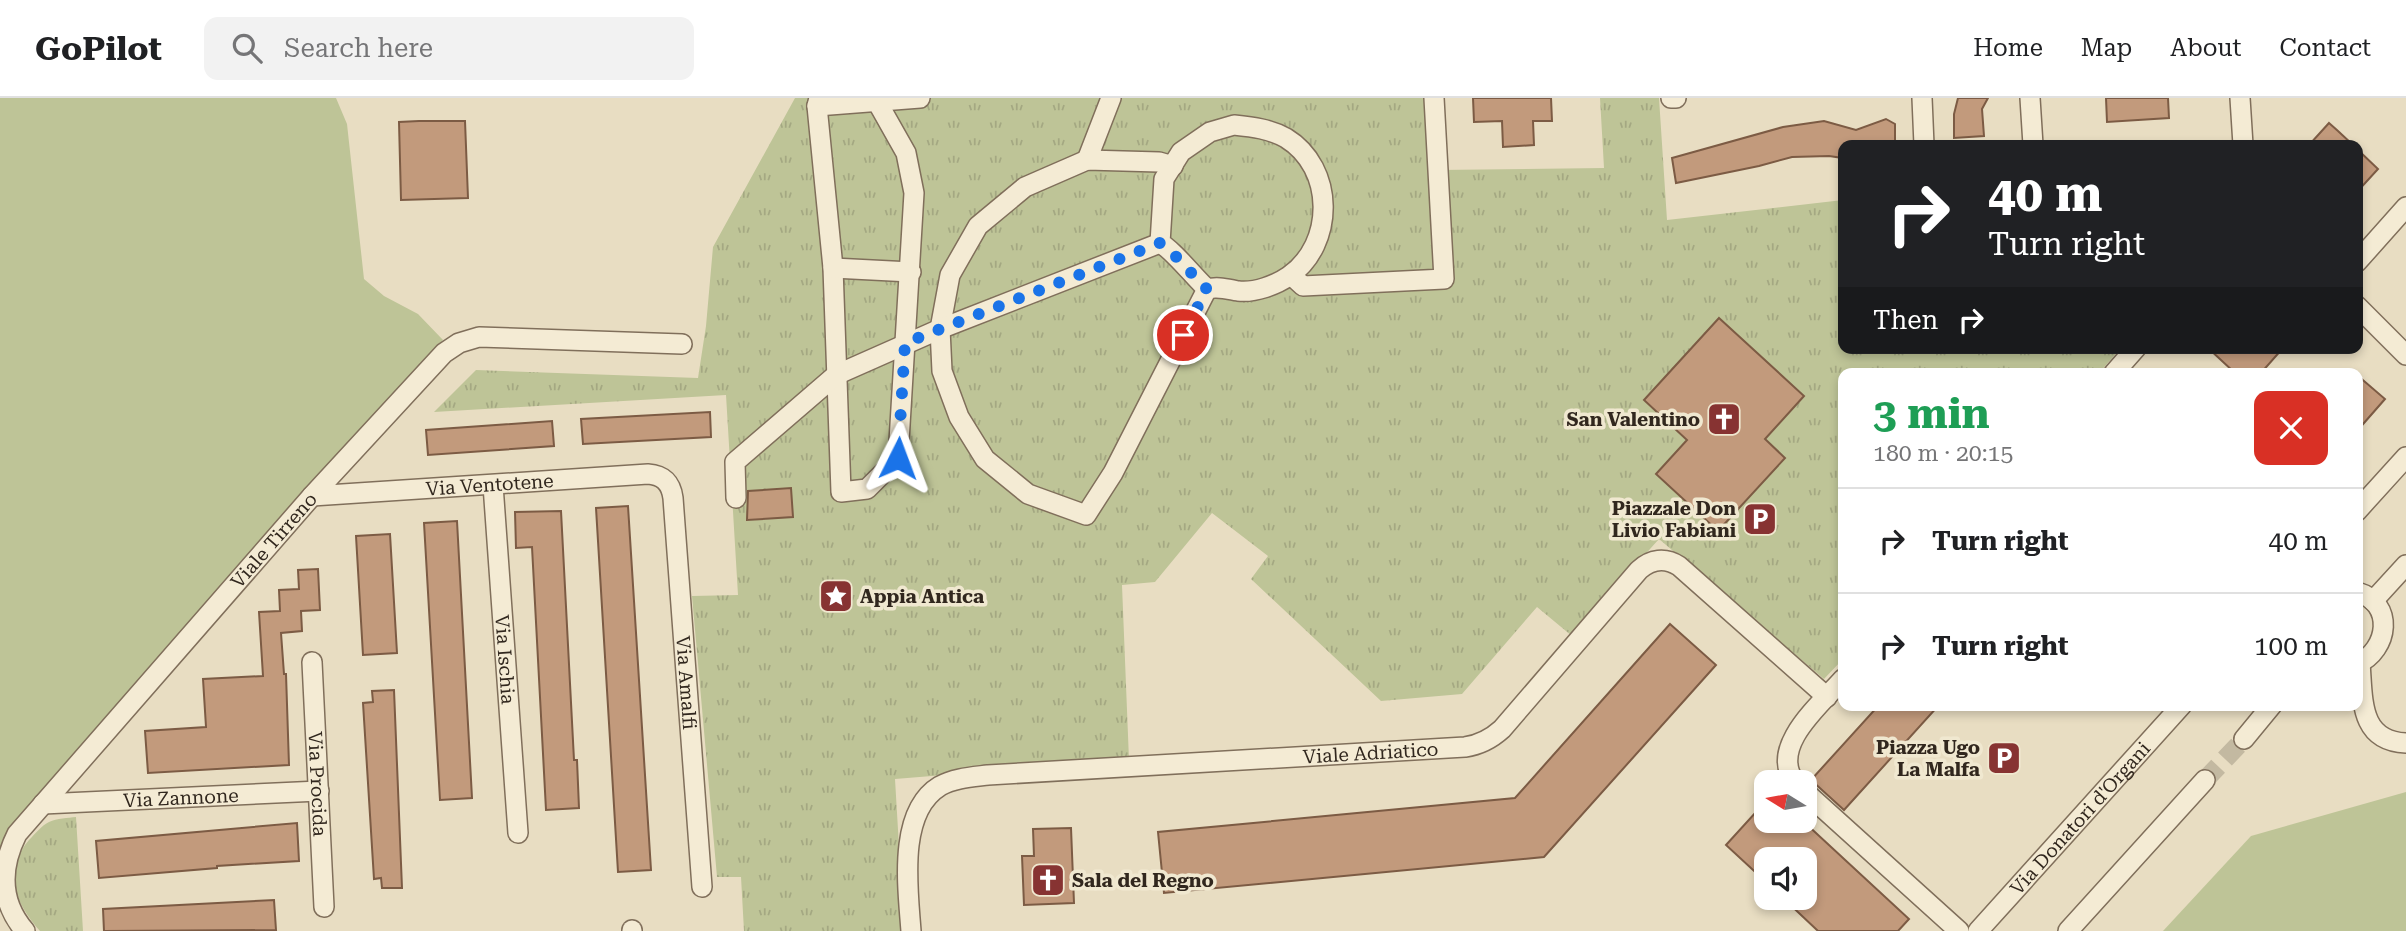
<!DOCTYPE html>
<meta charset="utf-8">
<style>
body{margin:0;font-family:"Roboto Serif",serif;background:#f2f2f2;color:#202124;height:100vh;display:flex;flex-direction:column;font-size:26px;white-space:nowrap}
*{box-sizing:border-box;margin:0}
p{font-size:23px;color:#757577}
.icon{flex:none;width:38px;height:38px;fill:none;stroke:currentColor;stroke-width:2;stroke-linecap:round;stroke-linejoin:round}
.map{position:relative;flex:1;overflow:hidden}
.sheet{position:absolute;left:1838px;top:270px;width:525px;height:343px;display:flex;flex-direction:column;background:#fff;border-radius:14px;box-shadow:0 4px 10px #0003}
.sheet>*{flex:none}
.top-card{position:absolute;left:1838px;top:42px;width:525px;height:214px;border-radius:14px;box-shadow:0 4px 10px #0003;background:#202124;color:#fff;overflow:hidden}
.needle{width:46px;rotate:281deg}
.tools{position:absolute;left:1754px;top:672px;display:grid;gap:14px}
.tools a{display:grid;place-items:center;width:63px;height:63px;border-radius:14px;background:#fff;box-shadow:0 4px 10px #0003;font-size:35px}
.pin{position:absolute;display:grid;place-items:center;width:60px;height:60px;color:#fff;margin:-30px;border:4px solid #fff;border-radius:50%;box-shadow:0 2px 7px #0007}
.me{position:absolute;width:77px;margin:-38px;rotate:3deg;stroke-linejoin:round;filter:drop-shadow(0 0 5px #0008)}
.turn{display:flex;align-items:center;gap:24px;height:147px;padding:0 35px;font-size:32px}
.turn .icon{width:91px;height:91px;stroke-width:2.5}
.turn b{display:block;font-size:49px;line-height:60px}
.then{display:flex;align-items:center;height:66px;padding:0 35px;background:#0003;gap:14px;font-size:26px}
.round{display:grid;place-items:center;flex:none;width:74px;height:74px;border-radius:14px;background:#f2f2f2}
.headline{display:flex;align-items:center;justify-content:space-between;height:119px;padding:0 35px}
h1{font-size:42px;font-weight:700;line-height:52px;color:#1e9e55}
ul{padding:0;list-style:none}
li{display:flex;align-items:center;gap:21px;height:105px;padding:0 35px;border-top:2px solid #e0e0e0}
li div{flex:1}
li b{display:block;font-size:26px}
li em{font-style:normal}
header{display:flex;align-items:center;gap:42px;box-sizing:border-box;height:98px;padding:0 35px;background:#fff;border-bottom:2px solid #e0e0e0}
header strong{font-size:33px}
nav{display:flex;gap:38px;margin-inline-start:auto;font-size:24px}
.search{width:490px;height:63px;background:#f2f2f2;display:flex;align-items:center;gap:18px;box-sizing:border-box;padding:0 24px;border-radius:14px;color:#757577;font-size:26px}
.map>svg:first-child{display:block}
.grass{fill:#bec497}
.park{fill:url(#park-tufts)}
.building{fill:#c29a7c;stroke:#7c5b44;stroke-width:2}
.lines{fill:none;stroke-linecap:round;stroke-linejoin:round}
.minor-tunnel{stroke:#c3b9a1;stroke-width:19;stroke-dasharray:19 10;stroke-linecap:butt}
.minor-casing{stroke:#806f5b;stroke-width:22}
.minor{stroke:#f4ebd4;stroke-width:19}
.route{stroke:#1a73e8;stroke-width:12;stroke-dasharray:0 21.6}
.labels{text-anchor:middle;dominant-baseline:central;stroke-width:7;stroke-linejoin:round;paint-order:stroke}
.poi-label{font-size:19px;font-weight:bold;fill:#31271e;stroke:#f0e8d0;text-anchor:end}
.street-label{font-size:19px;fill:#31271e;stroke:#f0e8d0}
</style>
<header>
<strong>GoPilot</strong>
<div class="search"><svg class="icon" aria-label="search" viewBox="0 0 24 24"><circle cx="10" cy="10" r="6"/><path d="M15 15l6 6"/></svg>Search here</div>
<nav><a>Home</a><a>Map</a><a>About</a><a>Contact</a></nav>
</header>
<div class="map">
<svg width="2406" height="833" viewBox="0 0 2406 833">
<defs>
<pattern id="park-tufts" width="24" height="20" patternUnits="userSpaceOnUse" patternTransform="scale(1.75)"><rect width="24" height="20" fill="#bec497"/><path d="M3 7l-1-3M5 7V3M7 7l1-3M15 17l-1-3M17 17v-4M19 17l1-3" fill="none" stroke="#a4a882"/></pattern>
</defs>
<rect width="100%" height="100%" fill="#e8ddc2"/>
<!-- grass -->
<g class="grass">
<path d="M 0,0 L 336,0 L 347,26 L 364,181 L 384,198 L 418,216 L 443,242 L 10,732 L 0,750 Z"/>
<path d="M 2406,694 L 2406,833 L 2163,833 L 2251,738 Z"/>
</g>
<!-- park -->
<g class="park">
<path d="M 795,0 L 1434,0 L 1437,72 L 1604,70 L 1600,0 L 1659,0 L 1667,122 L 1843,102 L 1843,250 L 2121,250 L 2099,275 L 1843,275 L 1843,561 L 1824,581 L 1659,441 L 1572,538 L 1537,509 L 1462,596 L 1381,603 L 1251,481 L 1268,458 L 1212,415 L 1155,484 L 1122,487 L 1129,662 L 895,681 L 904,833 L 744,833 L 741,779 L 717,779 L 692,498 L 738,497 L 726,297 L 434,314 L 476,272 L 698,280 L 706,228 L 713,149 Z"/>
<path d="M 76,719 L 83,833 L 40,833 C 15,805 2,773 29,742 C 35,736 42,727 49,724 C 57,720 68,720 76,719 Z"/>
</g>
<!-- building -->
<g class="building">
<path d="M 1473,0 L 1551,0 L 1552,23 L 1533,23 L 1534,47 L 1503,49 L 1502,23 L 1474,24 Z"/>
<path d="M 1958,0 L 1988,0 L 1982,11 L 1984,38 L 1954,40 L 1954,16 Z"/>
<path d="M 2106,0 L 2168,0 L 2169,20 L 2107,24 Z"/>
<path d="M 1886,21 L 1895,26 L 1895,47 L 1843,47 L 1843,60 L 1829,58 L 1792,59 L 1759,68 L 1676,85 L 1672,60 L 1783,29 L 1824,23 L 1856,32 Z"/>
<path d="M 419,23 L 465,23 L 468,100 L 401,102 L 399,24 Z"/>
<path d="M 2329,25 L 2338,33 L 2353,47 L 2309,47 Z"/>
<path d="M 2357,51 L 2378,71 L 2357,94 Z"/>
<path d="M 1719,220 L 1804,298 L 1765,341 L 1785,360 L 1718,433 L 1656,376 L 1687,342 L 1644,302 Z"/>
<path d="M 2208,250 L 2283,250 L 2261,275 L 2235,275 Z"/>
<path d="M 2357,277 L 2385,301 L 2357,333 Z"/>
<path d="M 710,314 L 711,339 L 583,346 L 581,321 Z"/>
<path d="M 552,323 L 554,348 L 428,357 L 426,332 Z"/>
<path d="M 791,390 L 793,419 L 747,422 L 748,393 Z"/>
<path d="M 628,408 L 651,772 L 618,774 L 596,410 Z"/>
<path d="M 561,413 L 574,662 L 577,662 L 579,710 L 546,712 L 532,449 L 516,450 L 515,414 Z"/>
<path d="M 457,423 L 472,700 L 440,702 L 424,425 Z"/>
<path d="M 390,436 L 397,555 L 363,557 L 356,438 Z"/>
<path d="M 318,471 L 320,512 L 301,513 L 302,533 L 281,535 L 284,576 L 286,576 L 289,667 L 148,675 L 145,633 L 206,629 L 203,581 L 263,578 L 259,514 L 280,513 L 279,492 L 299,491 L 298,472 Z"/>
<path d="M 1670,526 L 1716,567 L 1544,759 L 1164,795 L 1158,734 L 1515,700 Z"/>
<path d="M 394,592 L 402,790 L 382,790 L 381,780 L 374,781 L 363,605 L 373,604 L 372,593 Z"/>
<path d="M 1879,607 L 1939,607 L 1844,712 L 1811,682 Z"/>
<path d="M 1766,703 L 1766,723 L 1803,723 L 1909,821 L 1898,833 L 1818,833 L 1783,800 L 1804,800 L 1804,761 L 1766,761 L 1766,784 L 1726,747 Z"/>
<path d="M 297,725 L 299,763 L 217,768 L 217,770 L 99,780 L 96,743 Z"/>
<path d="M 1071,730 L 1074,805 L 1024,807 L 1022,758 L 1034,758 L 1033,731 Z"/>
<path d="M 274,802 L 276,832 L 104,833 L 103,811 Z"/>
</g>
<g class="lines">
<!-- minor-tunnel -->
<path class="minor-tunnel" d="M 2205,682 L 2244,641"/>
<!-- minor casing -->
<g class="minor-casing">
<g id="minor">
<path d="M 819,0 L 817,8 L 833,170 L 841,394 L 867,391 L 898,360 L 914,95 L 906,55 L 875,0"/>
<path d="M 1671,0 L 1676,0"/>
<path d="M 1922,0 L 1924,47"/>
<path d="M 2030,0 L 2033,47"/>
<path d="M 2240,0 L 2243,47"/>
<path d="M 817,8 L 920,0"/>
<path d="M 1234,27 C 1253,29 1270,31 1286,40 C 1335,70 1335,146 1289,178 C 1276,187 1255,195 1238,193 C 1227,191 1218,188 1207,191 C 1195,180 1172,151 1160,145 L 1164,81 L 1181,54 L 1210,34 Z"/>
<path d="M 1087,62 L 1111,0"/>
<path d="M 1173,68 L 1159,64 L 1087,62 L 1025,89 L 978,128 L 950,177 L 940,231 L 942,273 L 959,319 L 985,361 L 1028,396 L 1086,417 L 1113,375 L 1207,191"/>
<path d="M 2357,164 L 2406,109"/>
<path d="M 833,170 L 911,174"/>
<path d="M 1291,177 L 1303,188 L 1444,181 L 1434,0"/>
<path d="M 2357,208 L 2406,257"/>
<path d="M 2114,275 L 2136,250"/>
<path id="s1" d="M 493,387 L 518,735"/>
<path id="s2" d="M 312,398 L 648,376 C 663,377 671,385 673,400 L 702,789"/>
<path d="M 736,400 L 735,364 L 836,277 L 940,231 L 1160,145"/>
<path d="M 2357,413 L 2406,359"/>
<path d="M 2357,494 C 2395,505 2389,552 2357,566"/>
<path d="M 2373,503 L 2406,467"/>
<path id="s3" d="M 312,564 L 324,809"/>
<path d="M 2360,565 C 2363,601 2359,643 2406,645"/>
<path d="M 2244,641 L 2272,607"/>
<path d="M 1795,684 C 1768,649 1821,606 1843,581"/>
<path d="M 1804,693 L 1959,833"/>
<path id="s4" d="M 43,706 L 319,693"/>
<path d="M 632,832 L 632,833"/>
<path id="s5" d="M 25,833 C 0,804 0,770 17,736 L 312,398 L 444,255 L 459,245 L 479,239 L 682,246"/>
<path id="s6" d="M 911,833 C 908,791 897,714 940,688 C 954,680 972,679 988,677 L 1465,649 C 1479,647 1491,641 1502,631 L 1639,472 C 1651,461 1665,459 1679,468 L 1827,599"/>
<path id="s7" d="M 1978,833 L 2182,607"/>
<path d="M 2068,833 L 2205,682"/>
</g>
</g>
<!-- minor -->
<use href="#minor" class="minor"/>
</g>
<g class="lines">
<!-- route -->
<path class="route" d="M 898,360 L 905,245 L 1160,145 C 1172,152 1195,180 1207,191 L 1183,237"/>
</g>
<!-- icons -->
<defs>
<g id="church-square" transform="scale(1.75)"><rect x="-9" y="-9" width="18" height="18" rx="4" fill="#873332" stroke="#f0e8d0"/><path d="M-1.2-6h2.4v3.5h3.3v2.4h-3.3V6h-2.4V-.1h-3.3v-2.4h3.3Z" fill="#fff"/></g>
<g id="parking-square" transform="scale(1.75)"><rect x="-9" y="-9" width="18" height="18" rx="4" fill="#873332" stroke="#f0e8d0"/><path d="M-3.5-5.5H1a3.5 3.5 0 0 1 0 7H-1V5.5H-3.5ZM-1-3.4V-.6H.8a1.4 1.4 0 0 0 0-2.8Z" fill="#fff"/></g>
<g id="sight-square" transform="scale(1.75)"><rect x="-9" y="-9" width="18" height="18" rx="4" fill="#873332" stroke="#f0e8d0"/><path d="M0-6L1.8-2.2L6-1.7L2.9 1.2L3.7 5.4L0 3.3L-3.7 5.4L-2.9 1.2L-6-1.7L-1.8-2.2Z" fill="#fff"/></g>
</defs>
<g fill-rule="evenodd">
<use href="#church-square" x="1724" y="321"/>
<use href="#parking-square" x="1760" y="421"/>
<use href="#sight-square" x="836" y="498"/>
<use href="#parking-square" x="2004" y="660"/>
<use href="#church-square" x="1048" y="782"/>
</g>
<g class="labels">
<!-- poi labels -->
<g class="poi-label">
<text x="1700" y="321">San Valentino</text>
<text x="1736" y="410">Piazzale Don<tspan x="1736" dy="22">Livio Fabiani</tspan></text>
<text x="860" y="498" text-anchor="start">Appia Antica</text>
<text x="1980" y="649">Piazza Ugo<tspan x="1980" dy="22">La Malfa</tspan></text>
<text x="1072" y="782" text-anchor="start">Sala del Regno</text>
</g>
<!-- street labels -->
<g class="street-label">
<text stroke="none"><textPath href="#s2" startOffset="178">Via Ventotene</textPath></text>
<text stroke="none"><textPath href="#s5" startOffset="494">Viale Tirreno</textPath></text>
<text stroke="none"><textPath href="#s1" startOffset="175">Via Ischia</textPath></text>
<text stroke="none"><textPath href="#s2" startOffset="560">Via Amalfi</textPath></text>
<text stroke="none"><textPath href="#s6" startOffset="588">Viale Adriatico</textPath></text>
<text stroke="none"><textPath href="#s3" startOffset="122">Via Procida</textPath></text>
<text stroke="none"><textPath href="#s4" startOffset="138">Via Zannone</textPath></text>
<text stroke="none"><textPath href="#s7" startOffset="152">Via Donatori d'Organi</textPath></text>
</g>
</g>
</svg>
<div class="tools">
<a><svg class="needle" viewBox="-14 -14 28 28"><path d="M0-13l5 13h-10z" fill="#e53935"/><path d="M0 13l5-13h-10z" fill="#757577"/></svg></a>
<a><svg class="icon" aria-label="sound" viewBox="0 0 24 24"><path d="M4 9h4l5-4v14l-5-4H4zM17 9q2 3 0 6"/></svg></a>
</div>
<div class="pin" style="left:1183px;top:237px;background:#d93025"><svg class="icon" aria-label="arrive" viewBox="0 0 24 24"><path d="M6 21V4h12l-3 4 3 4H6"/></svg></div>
<svg class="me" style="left:898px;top:360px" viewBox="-20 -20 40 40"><path d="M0-17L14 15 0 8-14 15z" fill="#1a73e8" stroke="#fff" stroke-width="4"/></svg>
<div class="top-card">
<div class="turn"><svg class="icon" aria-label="right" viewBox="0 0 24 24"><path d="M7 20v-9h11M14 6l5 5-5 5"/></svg><div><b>40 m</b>Turn right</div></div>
<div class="then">Then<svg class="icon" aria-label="right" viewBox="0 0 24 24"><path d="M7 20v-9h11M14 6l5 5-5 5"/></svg></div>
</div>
<section class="sheet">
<div class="headline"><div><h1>3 min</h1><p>180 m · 20:15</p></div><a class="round" style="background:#d93025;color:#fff"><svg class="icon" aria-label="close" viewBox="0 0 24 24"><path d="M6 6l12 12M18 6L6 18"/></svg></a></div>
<ul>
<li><svg class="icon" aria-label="right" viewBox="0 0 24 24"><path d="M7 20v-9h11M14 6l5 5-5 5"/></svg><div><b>Turn right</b></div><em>40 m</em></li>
<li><svg class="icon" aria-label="right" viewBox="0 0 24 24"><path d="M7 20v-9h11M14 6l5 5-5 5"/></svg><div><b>Turn right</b></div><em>100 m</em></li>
</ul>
</section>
</div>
